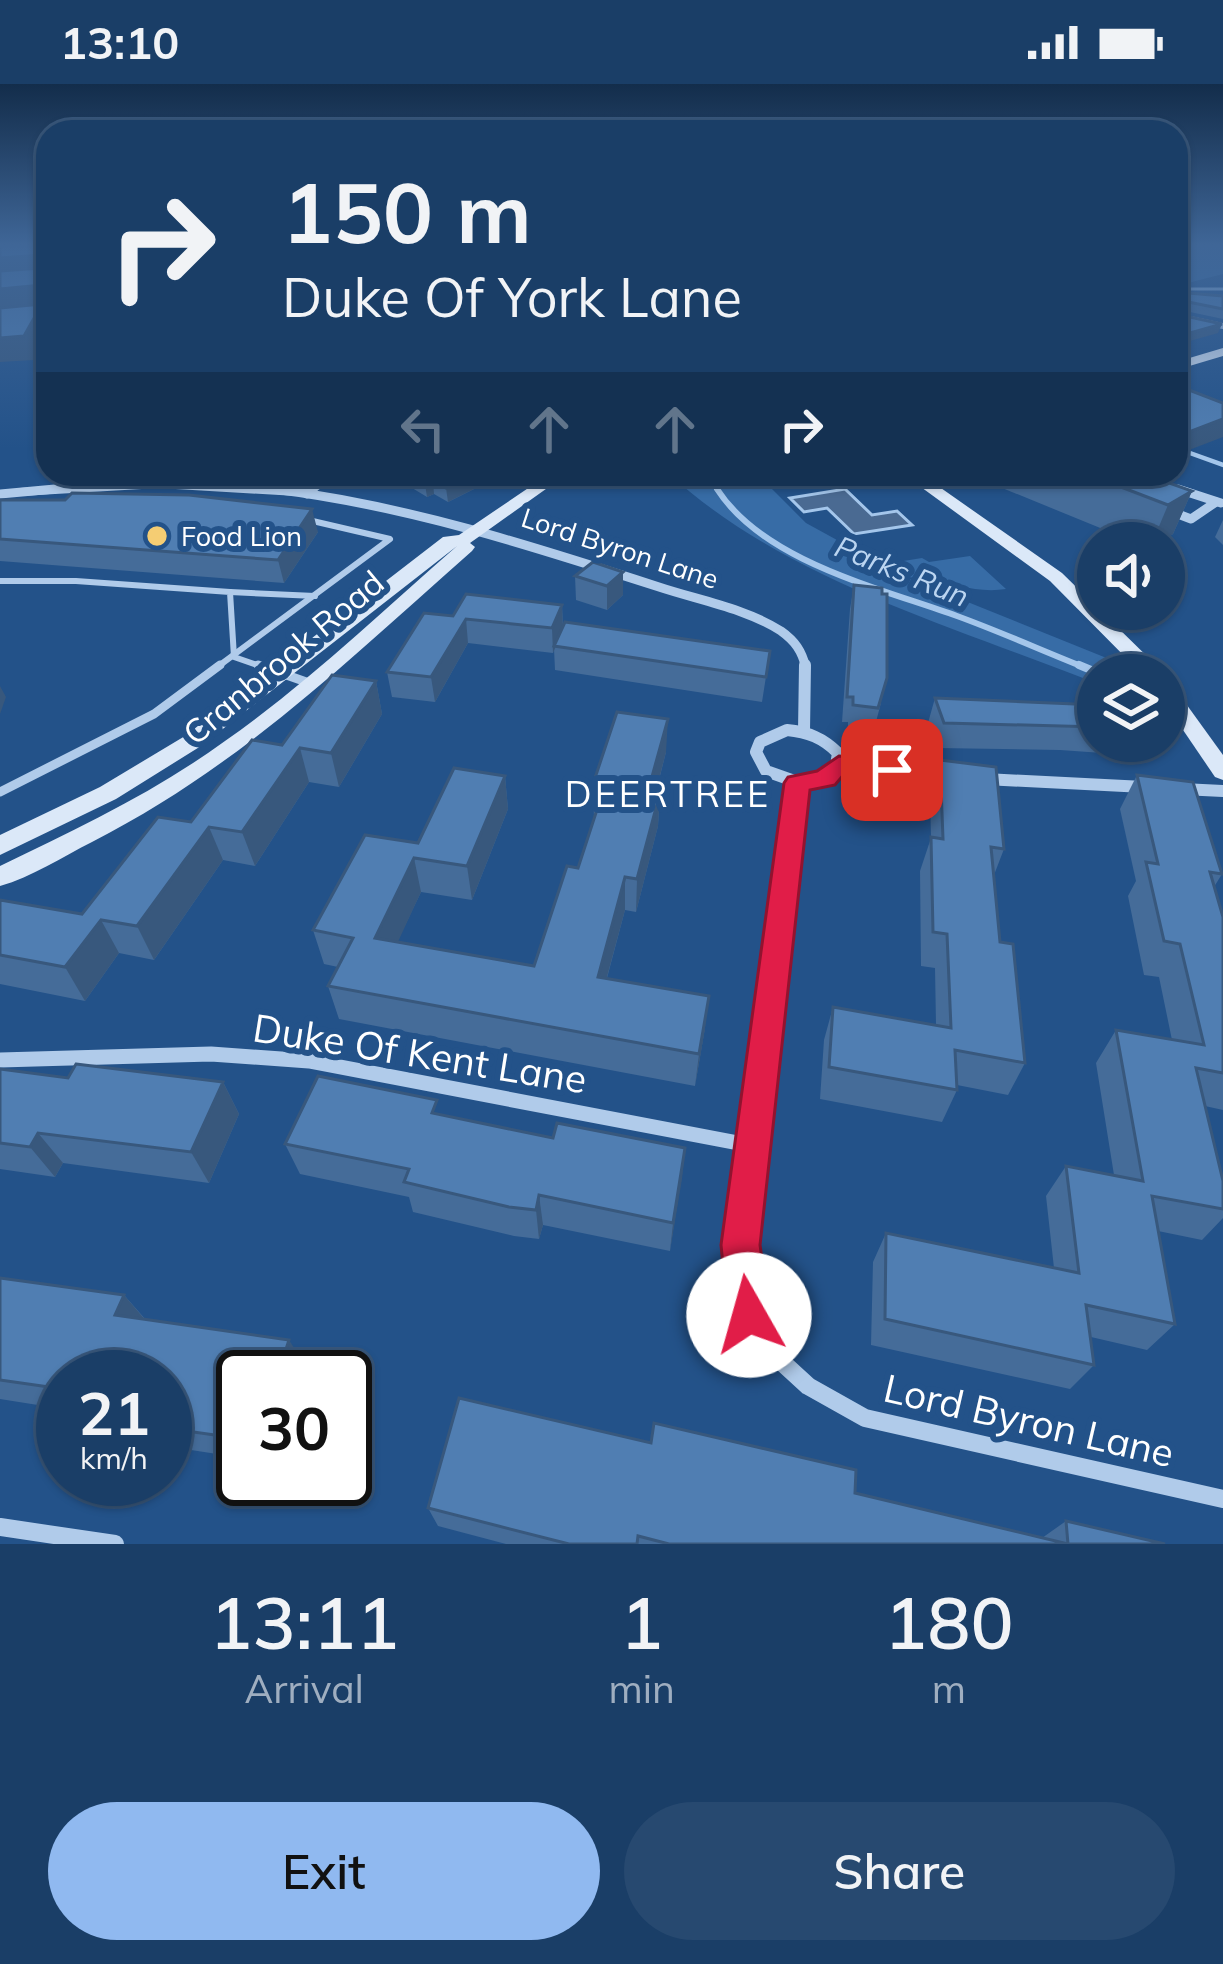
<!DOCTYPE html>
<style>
body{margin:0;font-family:Mulish,sans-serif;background:#274970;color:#f1f3f6;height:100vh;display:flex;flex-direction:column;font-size:45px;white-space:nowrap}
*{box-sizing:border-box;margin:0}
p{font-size:39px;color:#9faec0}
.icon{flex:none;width:66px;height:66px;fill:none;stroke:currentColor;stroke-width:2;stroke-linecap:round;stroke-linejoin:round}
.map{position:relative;height:1460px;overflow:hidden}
.side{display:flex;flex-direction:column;background:#1a3e67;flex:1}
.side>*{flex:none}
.hud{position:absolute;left:36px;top:36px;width:1152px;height:366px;border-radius:36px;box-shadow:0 3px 9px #0004,0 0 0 3px #38577b;background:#1a3e67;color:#f1f3f6;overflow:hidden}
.fabs{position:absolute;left:1077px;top:438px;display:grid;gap:24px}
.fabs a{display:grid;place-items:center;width:108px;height:108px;border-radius:50%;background:#1a3e67;box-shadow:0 3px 9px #0004,0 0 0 3px #38577b;font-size:60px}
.speed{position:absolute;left:36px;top:1266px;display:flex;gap:24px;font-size:60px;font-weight:700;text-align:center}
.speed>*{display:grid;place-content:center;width:156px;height:156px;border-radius:50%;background:#1a3e67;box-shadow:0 3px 9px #0004,0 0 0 3px #38577b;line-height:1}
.speed small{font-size:30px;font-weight:400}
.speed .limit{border:6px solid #111;border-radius:18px;background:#fff;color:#111}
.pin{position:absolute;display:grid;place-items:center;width:102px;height:102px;color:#fff;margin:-51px;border-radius:24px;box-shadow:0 6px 18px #0006}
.me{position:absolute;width:132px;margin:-66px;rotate:353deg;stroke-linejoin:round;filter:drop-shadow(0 0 9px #0008)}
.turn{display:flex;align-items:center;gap:42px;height:252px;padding:0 48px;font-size:54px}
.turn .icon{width:156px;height:156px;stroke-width:2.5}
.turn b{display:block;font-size:84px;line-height:102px}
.lanes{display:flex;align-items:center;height:114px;padding:0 48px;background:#0003;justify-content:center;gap:60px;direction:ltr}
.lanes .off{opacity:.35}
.eta{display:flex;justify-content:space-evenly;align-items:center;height:204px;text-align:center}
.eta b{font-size:72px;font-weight:600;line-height:84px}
.cta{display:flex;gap:24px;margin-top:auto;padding:24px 48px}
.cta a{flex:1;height:138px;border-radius:72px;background:#90b9f0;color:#111;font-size:48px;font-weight:600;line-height:138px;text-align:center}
.cta a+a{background:#274970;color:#f1f3f6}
.status{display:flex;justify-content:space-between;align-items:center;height:84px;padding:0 60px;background:#1a3e67;direction:ltr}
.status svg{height:33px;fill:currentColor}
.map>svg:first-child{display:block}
.green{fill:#376ca6}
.water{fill:#4a6a92;stroke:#a4c6eb;stroke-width:3}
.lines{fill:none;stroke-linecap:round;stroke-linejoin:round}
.stream-far3{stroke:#a4c6eb;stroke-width:3}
.stream-far2{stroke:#a4c6eb;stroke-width:4.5}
.stream-far1{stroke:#a4c6eb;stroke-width:6}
.stream{stroke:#a4c6eb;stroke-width:8}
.lane-far1{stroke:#b0cbea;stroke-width:6}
.lane{stroke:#b0cbea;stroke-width:9}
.street-far5{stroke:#b0cbea;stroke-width:6}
.street-far4{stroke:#b0cbea;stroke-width:8}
.street-far3{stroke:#b0cbea;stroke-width:9}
.street-far2{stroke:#b0cbea;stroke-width:12}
.street-far1{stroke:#b0cbea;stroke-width:15}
.street{stroke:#b0cbea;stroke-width:18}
.secondary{fill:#dbe8f8;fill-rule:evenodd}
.wall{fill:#456c99}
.shaded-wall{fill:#38587d}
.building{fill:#507eb2;stroke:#38587d;stroke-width:3}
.route{fill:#e11d48;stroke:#92132f;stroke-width:3}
.poi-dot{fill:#f5cd73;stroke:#235289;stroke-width:4.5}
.labels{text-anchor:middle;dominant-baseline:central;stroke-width:12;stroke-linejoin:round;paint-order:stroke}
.far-poi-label{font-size:27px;fill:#fff;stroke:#235289;text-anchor:start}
.far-street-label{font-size:27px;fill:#fff;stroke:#235289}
.far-water-label{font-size:30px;font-style:italic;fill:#bbd5f1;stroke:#235289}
.street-label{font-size:33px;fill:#fff;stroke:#235289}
.neighbourhood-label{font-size:36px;letter-spacing:3px;fill:#fff;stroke:#235289}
.near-street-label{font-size:39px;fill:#fff;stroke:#235289}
</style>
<div class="status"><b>13:10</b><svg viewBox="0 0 49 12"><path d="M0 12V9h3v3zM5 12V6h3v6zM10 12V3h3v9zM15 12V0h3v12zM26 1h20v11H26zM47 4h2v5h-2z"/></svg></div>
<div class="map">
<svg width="1223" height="1460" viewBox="0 0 1223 1460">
<rect width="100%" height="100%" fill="#235289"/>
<!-- green -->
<g class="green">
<path d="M 1176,161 L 1223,161 L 1223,190 L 1176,202 Z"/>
<path d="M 669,390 L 757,390 L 806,439 L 888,484 L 885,480 L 922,474 L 929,478 L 970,472 L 1006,505 C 981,509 951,502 930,490 L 908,494 L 1109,575 L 1122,591 L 1098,591 L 1098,600 C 953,542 787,497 669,390 Z"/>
</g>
<!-- water -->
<path class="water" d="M 845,405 L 872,431 L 897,427 L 912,441 L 854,450 L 827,424 L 804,428 L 790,414 Z"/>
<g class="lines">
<!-- stream-far3 -->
<path class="stream-far3" d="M 1176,205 L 1223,205"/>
<!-- stream-far2 -->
<g class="stream-far2">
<path d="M 1176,364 L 1223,381"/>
<path d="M 707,390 L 719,408"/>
</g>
<!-- stream-far1 -->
<path class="stream-far1" d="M 717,405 C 764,478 880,504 957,532 C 1001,548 1043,567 1086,584"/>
<!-- stream -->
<path class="stream" d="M 1079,581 L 1103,591"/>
<!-- lane-far1 -->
<g class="lane-far1">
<path d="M 0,497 L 76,497 L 230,508 L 234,573 L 266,584"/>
<path d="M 230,508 L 315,512"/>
<path d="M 216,584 L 390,455 L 304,435"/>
</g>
<!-- lane -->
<g class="lane">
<path d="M 258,581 L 312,600"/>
<path d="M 0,708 L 154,630 L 220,581"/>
</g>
<!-- street-far5 -->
<path class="street-far5" d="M 1176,232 L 1223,242"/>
<!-- street-far4 -->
<g class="street-far4">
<path d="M 1178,405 L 1188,408"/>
<path d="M 20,408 L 159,400 L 297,408"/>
<path d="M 309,408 L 333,390"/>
</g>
<!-- street-far3 -->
<g class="street-far3">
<path d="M 273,405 C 405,421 532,462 659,503 C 698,516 745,524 781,547 C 795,557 802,567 806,584"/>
<path d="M 1178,405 L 1221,419"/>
<path d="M 0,410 L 55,405"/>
<path d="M 307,410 L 313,405"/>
<path d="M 1170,427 L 1191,435 L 1216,418"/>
</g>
<!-- street-far2 -->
<g class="street-far2">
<path d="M 787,646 C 808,648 823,654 838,669 L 835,688 L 800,699 L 766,687 L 756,668 L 760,658 Z"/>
<path d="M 804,647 L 805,581"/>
<path d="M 839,680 L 952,692"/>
<path d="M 985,695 L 1144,703"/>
<path d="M 1182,705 L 1223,707"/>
<path d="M 784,809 L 798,699"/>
</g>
<!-- street-far1 -->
<g class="street-far1">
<path d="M 0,976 L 211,970 L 309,977 L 754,1062"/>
<path d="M 748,1096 L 785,806"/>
</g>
<!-- street -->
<g class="street">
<path d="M 749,1093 L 740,1161 L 751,1226 L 772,1269 L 808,1302 L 865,1334 L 1223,1415"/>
<path d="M 0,1443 L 115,1460"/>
</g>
<!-- secondary -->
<g class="secondary">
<path d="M 1223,264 L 1223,272 L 1176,286 L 1176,278 Z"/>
<path d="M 549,390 L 567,390 L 470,459 L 475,463 L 472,467 C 347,577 242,681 92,758 C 62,773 32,793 0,802 L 0,782 C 77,745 155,708 225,657 C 308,599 381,528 457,462 L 201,662 L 116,715 L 0,771 L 0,751 L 100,703 L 185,652 L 443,453 L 459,451 Z"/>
<path d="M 903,390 L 921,390 L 1062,489 L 1162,587 L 1165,591 L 1164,593 L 1143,591 L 1050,497 Z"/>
<path d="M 1164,597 L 1171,599 L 1223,671 L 1223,696 L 1215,693 L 1164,618 Z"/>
</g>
</g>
<!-- wall -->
<g class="wall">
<path d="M 1176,208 L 1223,212 L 1223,235 L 1176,225 Z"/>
<path d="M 389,390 L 504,390 L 448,418 L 434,410 L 427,413 Z"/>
<path d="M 968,390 L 1144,390 L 1192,407 L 1173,450 L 1159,459 L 1137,459 Z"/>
<path d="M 0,416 L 65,416 L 318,448 L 284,499 L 0,477 Z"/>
<path d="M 1223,436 L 1223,461 L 1215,453 Z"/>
<path d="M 623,488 L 623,511 L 607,526 L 576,516 L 575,492 Z"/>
<path d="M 854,501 L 881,619 L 873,649 L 848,646 L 848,638 L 842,638 L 850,525 Z"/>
<path d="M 562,521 L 563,542 L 770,567 L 762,618 L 555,586 L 554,565 L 553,569 L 468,559 L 435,618 L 392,613 L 387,588 L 453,532 Z"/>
<path d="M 376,597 L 382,630 L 339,703 L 309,698 L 255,782 L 223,776 L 154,876 L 119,869 L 85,917 L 0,900 L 0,816 L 82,830 L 282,661 Z"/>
<path d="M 935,614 L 1098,621 L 1098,657 L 1152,657 L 1145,672 L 1060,666 L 937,664 L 928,639 Z"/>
<path d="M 666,668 L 656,708 L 660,709 L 658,742 L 636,828 L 625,826 L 607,894 L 705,944 L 695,1002 L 339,935 L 328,902 L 338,883 L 324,880 L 313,846 L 418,759 L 505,692 L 508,725 L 472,816 L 421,808 L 397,858 L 534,882 L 578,784 L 594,734 L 593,700 Z"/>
<path d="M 940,676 L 1004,765 L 994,791 L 1000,858 L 1025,979 L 1008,1011 L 957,1001 L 957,1006 L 942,1038 L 820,1015 L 824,956 L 833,923 L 936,941 L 935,884 L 921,882 L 920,787 L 931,754 L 930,709 Z"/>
<path d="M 1137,691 L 1222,790 L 1214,803 L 1223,833 L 1223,1026 L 1205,1022 L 1223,1097 L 1223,1134 L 1202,1156 L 1158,1147 L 1175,1240 L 1147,1266 L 1091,1253 L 1094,1281 L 1070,1305 L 871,1261 L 873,1178 L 886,1149 L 1054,1184 L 1046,1112 L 1066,1082 L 1114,1091 L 1096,979 L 1116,946 L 1172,956 L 1159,893 L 1144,891 L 1128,812 L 1136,797 L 1120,725 Z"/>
<path d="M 0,985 L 68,994 L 223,998 L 239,1030 L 209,1099 L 63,1079 L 55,1093 L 0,1085 Z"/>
<path d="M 441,1031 L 553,1054 L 685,1064 L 670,1167 L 543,1141 L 539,1155 L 514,1152 L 413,1128 L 409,1113 L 300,1090 L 285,1060 Z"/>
<path d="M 0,1194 L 124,1211 L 146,1236 L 305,1281 L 301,1293 L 243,1293 L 243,1374 L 165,1362 L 165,1293 L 63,1293 L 63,1325 L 0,1315 Z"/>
<path d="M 855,1409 L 1042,1454 L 1066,1437 L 1165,1460 L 506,1460 L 438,1442 L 428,1424 Z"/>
</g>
<!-- shaded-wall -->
<g class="shaded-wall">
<path d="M 41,171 L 48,190 L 0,195 L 0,174 Z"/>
<path d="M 41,201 L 48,221 L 48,223 L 43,224 L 48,236 L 48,248 L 34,276 L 0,278 L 0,205 Z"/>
<path d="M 1222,240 L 1218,249 L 1176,261 L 1176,253 Z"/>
<path d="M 1223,335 L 1223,353 L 1176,371 L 1176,353 Z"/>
<path d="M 476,390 L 504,390 L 448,418 L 446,404 Z"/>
<path d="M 787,390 L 815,390 L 787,395 Z"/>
<path d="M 433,397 L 434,410 L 427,413 L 425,400 Z"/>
<path d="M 1192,407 L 1173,450 L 1159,459 L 1152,459 L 1168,421 Z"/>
<path d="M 312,425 L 318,448 L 284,499 L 278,476 Z"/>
<path d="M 623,488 L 623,511 L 607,526 L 607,502 Z"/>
<path d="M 562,521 L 563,545 L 553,569 L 552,544 Z"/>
<path d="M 466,535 L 468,559 L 435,618 L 431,593 Z"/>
<path d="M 376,597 L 382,630 L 339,703 L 331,669 Z"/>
<path d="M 0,602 L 6,613 L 0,630 Z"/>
<path d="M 668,635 L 666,668 L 647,741 L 648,707 Z"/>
<path d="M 300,664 L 309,698 L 255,782 L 242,748 Z"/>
<path d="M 505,692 L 508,725 L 472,816 L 467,782 Z"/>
<path d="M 660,709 L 658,742 L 636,828 L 637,795 Z"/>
<path d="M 209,743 L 223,776 L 154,876 L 137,842 Z"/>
<path d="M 414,774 L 421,808 L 384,888 L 375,854 Z"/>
<path d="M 625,793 L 625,826 L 598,926 L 598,893 Z"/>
<path d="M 101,836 L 119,869 L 85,917 L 65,883 Z"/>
<path d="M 709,912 L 705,944 L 695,1002 L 699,970 Z"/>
<path d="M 223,998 L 239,1030 L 209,1099 L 191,1068 Z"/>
<path d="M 38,1049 L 63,1079 L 55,1093 L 30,1063 Z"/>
<path d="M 685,1064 L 682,1095 L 670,1167 L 673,1139 Z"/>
<path d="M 539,1111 L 543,1141 L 539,1155 L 536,1126 Z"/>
<path d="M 124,1211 L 147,1238 L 115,1231 Z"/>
<path d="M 289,1256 L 305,1281 L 301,1293 L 277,1293 Z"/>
</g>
<!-- building -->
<g class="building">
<path d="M 0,161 L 48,161 L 48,210 L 46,213 L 41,201 L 0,205 L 0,187 L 41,184 L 47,178 L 41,171 L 0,174 Z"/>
<path d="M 1176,208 L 1223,212 L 1223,225 L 1178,216 L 1176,218 Z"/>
<path d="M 42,220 L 24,252 L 0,254 L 0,224 Z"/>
<path d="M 1176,230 L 1222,240 L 1176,253 Z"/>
<path d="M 1176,301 L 1223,319 L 1223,335 L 1176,353 Z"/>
<path d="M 409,390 L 476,390 L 446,404 L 433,397 L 425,400 Z"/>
<path d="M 1087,390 L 1144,390 L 1192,407 L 1168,421 Z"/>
<path d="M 72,409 L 189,411 L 312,425 L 278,476 L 0,455 L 0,416 L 65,416 Z"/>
<path d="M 593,478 L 623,488 L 607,502 L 575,492 Z"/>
<path d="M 854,501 L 882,504 L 882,510 L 887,510 L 887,594 L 878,624 L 853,621 L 853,613 L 847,613 Z"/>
<path d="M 466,510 L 562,521 L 552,544 L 466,535 L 431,593 L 387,588 L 424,529 L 453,532 Z"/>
<path d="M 565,538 L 770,567 L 766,593 L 554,562 Z"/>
<path d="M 332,591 L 376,597 L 331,669 L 300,664 L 242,748 L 209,743 L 137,842 L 101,836 L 65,883 L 0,871 L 0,816 L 82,830 L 158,733 L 191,738 L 252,656 L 282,661 Z"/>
<path d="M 935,614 L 1098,621 L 1098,643 L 944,639 Z"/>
<path d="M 617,628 L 668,635 L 648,707 L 660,709 L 637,795 L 625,793 L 598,893 L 709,912 L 699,970 L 328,902 L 353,854 L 313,846 L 365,751 L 418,759 L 454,684 L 505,692 L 467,782 L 414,774 L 375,854 L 534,882 L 567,782 L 578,784 L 605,701 L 593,700 Z"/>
<path d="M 940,676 L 996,683 L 1004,765 L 991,763 L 1000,858 L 1013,860 L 1025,979 L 955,966 L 957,1006 L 829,983 L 833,923 L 951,944 L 947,850 L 933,848 L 931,753 L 943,755 Z"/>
<path d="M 1137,691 L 1193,698 L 1222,790 L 1210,788 L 1223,833 L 1223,989 L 1196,984 L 1223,1097 L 1223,1125 L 1152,1112 L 1175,1240 L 1086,1221 L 1094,1281 L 885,1235 L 886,1149 L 1079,1189 L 1066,1082 L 1143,1097 L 1116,946 L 1204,961 L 1180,860 L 1164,857 L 1146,778 L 1158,780 Z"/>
<path d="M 76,980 L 223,998 L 191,1068 L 38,1049 L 30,1063 L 0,1059 L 0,985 L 68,994 Z"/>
<path d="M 318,992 L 437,1016 L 432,1029 L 553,1054 L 557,1039 L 685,1064 L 673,1139 L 539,1111 L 536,1126 L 509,1123 L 404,1098 L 409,1085 L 285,1060 Z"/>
<path d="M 0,1194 L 124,1211 L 115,1231 L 289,1256 L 277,1293 L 243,1293 L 243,1355 L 165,1344 L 165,1293 L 63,1293 L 63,1305 L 0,1296 Z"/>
<path d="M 459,1314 L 651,1359 L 654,1339 L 856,1386 L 855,1409 L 1068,1460 L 1066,1437 L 1165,1460 L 669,1460 L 638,1452 L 637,1460 L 569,1460 L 428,1424 Z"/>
</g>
<!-- sky -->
<linearGradient id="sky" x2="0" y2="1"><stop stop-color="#132d4b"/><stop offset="0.44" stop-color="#3f6697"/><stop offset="1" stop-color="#3f6697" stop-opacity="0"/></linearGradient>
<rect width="1223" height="365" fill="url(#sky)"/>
<!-- route -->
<path class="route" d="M 839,672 L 892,677 L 905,686 L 892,694 L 845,689 L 835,701 L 810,706 L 760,1161 L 770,1231 L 764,1246 L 749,1252 L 734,1246 L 728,1231 L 721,1161 L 784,699 L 788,693 L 817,687 Z"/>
<!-- markers -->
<circle class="poi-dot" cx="157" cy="452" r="12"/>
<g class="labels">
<!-- far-poi labels -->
<g class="far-poi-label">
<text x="181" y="452">Food Lion</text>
</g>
<!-- far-street labels -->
<g class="far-street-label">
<text transform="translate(620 464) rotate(18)">Lord Byron Lane</text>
</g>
<!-- far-water labels -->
<g class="far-water-label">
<text transform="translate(902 487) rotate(22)">Parks Run</text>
</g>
<!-- street labels -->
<g class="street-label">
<text transform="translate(283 573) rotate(-40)">Cranbrook Road</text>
</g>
<!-- neighbourhood labels -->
<g class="neighbourhood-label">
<text x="668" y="709">DEERTREE</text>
</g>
<!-- near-street labels -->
<g class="near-street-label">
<text transform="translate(420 969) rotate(9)">Duke Of Kent Lane</text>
<text transform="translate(1029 1336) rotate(13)">Lord Byron Lane</text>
</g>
</g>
</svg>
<div class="fabs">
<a><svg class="icon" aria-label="sound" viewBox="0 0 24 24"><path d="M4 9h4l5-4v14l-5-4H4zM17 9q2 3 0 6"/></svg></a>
<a><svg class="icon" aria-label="layers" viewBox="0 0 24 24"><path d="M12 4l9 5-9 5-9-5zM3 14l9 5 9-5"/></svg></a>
</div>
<div class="speed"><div>21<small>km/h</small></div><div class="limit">30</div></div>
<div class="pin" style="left:892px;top:686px;background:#d93025"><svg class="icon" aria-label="arrive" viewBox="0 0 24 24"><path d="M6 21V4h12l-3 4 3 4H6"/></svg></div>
<svg class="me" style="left:749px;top:1231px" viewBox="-20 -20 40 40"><circle r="19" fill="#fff"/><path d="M0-13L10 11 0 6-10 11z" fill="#e11d48"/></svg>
<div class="hud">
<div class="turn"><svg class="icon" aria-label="right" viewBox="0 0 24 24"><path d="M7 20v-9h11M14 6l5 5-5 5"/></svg><div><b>150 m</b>Duke Of York Lane</div></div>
<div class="lanes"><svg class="icon off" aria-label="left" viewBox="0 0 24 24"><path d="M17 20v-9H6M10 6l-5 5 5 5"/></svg><svg class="icon off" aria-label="ahead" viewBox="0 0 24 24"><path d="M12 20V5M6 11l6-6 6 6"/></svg><svg class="icon off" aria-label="ahead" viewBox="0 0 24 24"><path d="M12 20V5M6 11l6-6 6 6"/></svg><svg class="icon" aria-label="right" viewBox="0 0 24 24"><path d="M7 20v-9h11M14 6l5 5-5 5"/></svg></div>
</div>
</div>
<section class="side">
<div class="eta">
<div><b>13:11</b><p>Arrival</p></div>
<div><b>1</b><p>min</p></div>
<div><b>180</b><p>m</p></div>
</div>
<div class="cta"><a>Exit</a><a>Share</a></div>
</section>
